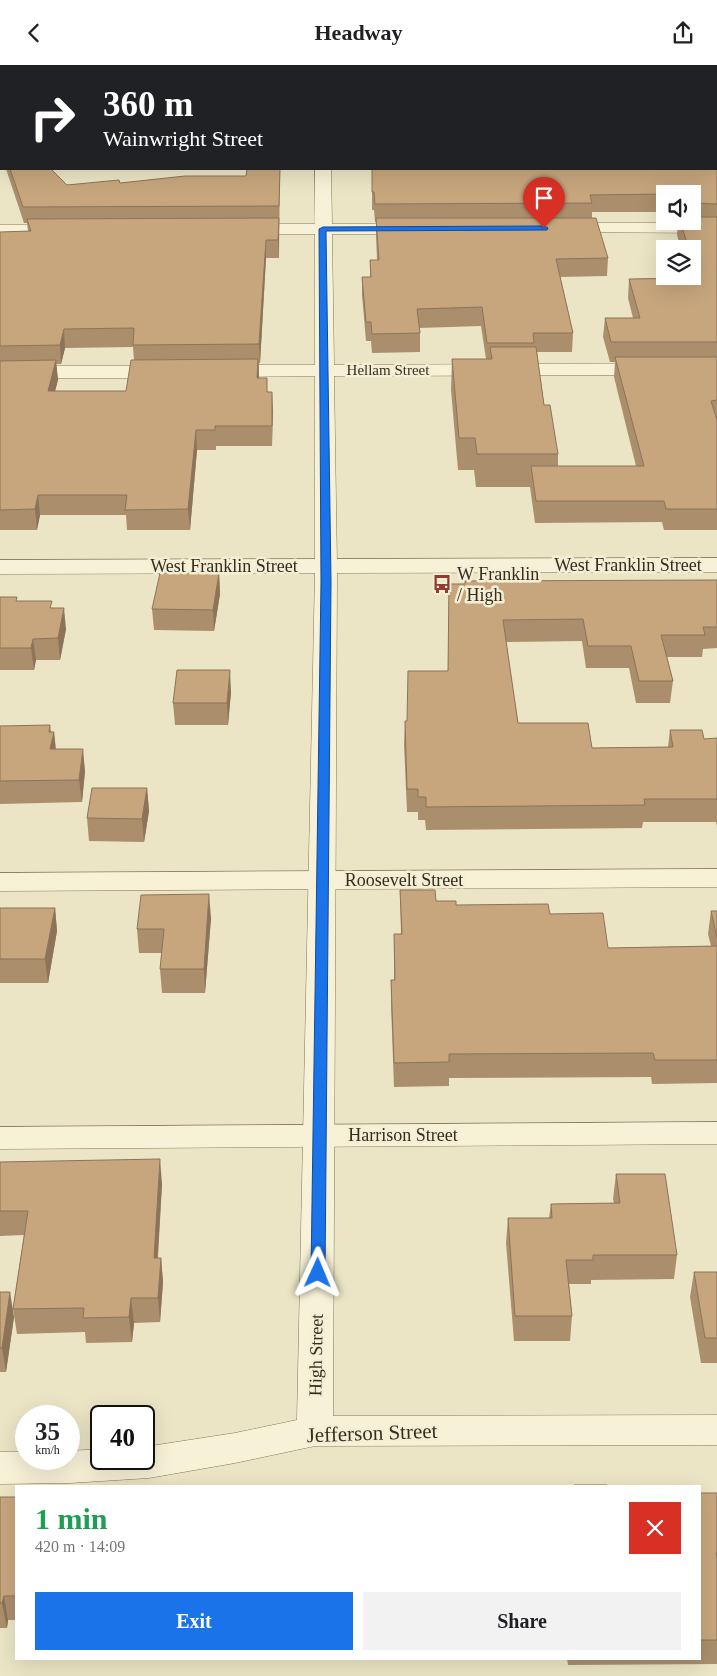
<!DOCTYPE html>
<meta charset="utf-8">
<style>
body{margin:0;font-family:"Times New Roman",serif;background:#f2f2f2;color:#202124;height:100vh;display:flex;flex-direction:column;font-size:19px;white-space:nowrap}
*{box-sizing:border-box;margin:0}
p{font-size:16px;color:#757577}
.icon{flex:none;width:28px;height:28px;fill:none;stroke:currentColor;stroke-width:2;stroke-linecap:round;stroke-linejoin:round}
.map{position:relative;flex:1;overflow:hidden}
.side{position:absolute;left:15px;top:1420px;width:686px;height:175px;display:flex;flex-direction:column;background:#fff;border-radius:0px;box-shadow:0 5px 20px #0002}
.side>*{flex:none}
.banner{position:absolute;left:0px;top:0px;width:718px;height:105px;box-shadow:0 5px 20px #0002;background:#202124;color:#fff;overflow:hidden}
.buttons{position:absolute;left:656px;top:120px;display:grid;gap:10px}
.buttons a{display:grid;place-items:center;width:45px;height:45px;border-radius:0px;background:#fff;box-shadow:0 5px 20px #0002;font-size:25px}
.speed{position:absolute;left:15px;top:1340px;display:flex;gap:10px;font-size:25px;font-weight:700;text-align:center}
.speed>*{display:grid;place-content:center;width:65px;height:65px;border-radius:50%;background:#fff;box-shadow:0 5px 20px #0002;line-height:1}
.speed small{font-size:12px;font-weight:400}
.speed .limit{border:2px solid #111;border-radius:8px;background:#fff;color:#111}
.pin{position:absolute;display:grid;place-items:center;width:42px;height:42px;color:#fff;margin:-51px -21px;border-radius:50% 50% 50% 0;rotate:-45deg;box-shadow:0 0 5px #0007}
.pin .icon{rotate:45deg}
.me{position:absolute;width:55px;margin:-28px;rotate:1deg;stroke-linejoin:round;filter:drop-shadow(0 0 4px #0008)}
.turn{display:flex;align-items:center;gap:18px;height:105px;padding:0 20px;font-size:22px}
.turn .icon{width:65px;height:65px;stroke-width:2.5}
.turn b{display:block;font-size:35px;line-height:42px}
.round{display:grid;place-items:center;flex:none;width:52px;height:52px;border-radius:0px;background:#f2f2f2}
.summary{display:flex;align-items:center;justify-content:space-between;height:85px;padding:0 20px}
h1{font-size:30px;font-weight:600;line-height:38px;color:#1e9e55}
.cta{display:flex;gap:10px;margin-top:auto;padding:10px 20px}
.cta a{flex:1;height:58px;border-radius:0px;background:#1a73e8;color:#fff;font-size:20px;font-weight:600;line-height:58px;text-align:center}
.cta a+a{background:#f2f2f2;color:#202124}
header{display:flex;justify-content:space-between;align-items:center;height:65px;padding:0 20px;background:#fff;font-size:22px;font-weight:600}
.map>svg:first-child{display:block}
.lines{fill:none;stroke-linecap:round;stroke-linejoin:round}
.minor-casing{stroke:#85775c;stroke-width:1}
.tertiary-casing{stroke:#85775c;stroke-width:1}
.minor{fill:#f7f1d7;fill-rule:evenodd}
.tertiary{fill:#f7f1d7;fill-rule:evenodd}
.wall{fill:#ab8f6c;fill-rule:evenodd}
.shaded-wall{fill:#8b7458}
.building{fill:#c7a67d;stroke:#8b7458}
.route{fill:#1a73e8;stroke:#114b97}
.labels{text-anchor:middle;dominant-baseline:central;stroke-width:5;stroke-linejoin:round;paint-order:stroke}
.far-street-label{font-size:15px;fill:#362d1f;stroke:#f3eed4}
.street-label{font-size:18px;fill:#362d1f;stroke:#f3eed4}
.poi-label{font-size:18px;fill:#362d1f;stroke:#f3eed4;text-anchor:start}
.near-street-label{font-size:21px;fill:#362d1f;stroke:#f3eed4}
</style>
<header><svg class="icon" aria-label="back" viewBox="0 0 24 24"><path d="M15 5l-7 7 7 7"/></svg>Headway<svg class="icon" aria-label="share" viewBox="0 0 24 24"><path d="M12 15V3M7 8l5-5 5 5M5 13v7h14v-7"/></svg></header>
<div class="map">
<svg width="717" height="1611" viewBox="0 0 717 1611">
<rect width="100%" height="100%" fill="#ebe5c5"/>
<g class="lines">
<!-- minor casing -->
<g class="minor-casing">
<g id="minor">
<path d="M 315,104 L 331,104 L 332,159 L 413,159 L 419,160 L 421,164 L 419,168 L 413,169 L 332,169 L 334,300 L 717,298 L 717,310 L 334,311 L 337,501 L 334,506 L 326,508 L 318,506 L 315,501 L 315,311 L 221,312 L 214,310 L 211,306 L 214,302 L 221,300 L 315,300 L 315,169 L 241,169 L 235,168 L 233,164 L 235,160 L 241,159 L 315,159 Z"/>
<path d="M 561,158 L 717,158 L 717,168 L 555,167 L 553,163 L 555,159 Z"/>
<path d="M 0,160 L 66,160 L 72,161 L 74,165 L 72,169 L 66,170 L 0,170 Z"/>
<path d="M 0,301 L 166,301 L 173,303 L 176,307 L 173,311 L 166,313 L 0,313 Z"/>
<path d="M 717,804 L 717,822 L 0,826 L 0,808 Z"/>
<path d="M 717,1057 L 717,1079 L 0,1084 L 0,1062 Z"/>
</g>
</g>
<!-- tertiary casing -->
<g class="tertiary-casing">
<path id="tertiary" d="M 717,493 L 717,507 L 337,508 L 333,1351 L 717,1350 L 717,1380 L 315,1381 L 235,1398 L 149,1413 L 70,1418 L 0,1419 L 0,1387 L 26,1387 L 26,1394 L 69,1394 L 69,1386 L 101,1384 L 101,1394 L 144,1394 L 144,1382 L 235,1368 L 297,1355 L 315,508 L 0,509 L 0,495 Z"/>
</g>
<!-- minor -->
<use href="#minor" class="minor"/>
<!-- tertiary -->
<use href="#tertiary" class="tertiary"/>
</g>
<!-- wall -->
<g class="wall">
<path d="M 287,0 L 481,0 L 482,1 L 288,1 Z"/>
<path d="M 717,41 L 717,465 L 664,465 L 662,457 L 535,458 L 530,422 L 476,422 L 474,405 L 458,405 L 451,325 L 452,294 L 486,294 L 481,261 L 419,263 L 420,268 L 420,287 L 372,288 L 371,276 L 366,276 L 362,230 L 362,212 L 370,212 L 370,195 L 377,195 L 376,171 L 376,157 L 375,157 L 374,145 L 372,145 L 372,104 ZM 665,129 L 692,129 L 692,156 L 674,156 L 678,156 L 677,170 L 681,184 L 692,184 L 692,211 L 690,211 L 690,213 L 629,214 L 628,233 L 633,253 L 605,253 L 603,272 L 610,297 L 615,297 L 614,312 L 636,401 L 558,401 L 558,389 L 544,340 L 537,287 L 572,287 L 573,268 L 560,212 L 607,211 L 608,193 L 592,153 L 592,147 L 665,147 Z"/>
<path d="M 0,51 L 1,52 L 1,90 L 0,86 Z"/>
<path d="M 6,104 L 51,104 L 67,120 L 120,118 L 246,111 L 280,104 L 279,193 L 266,193 L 260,298 L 259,298 L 259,313 L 268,327 L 272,327 L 272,381 L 216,381 L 216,385 L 197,385 L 190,465 L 127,465 L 126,450 L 40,450 L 37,465 L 0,465 L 0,167 L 28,166 L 27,158 L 24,158 ZM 133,282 L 134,295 L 126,326 L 55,326 L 58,315 L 56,299 L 61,299 L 65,283 Z"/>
<path d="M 219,508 L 220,529 L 214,566 L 154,565 L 152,544 Z"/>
<path d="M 717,515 L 717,583 L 703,584 L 702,592 L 667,592 L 673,616 L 670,638 L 636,638 L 629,603 L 586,603 L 582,576 L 506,577 L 518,658 L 592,683 L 668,682 L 670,665 L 704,674 L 717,673 L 717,762 L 716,757 L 643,757 L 642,763 L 426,765 L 425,755 L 418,755 L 418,747 L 407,747 L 404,679 L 405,656 L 407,656 L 448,606 L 449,519 Z"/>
<path d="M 0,532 L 17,536 L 52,543 L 66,564 L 60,595 L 36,595 L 34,605 L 0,605 Z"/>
<path d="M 231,627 L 228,660 L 175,660 L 173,638 Z"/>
<path d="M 0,661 L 54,667 L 56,684 L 85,706 L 82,737 L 0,739 Z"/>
<path d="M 147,723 L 149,746 L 144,777 L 89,776 L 87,753 Z"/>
<path d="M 400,825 L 436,836 L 456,840 L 550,849 L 608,883 L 711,881 L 708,869 L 711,846 L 717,846 L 717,1018 L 652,1019 L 651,1012 L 449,1013 L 449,1021 L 394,1022 L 391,939 L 391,915 L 394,915 L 394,869 L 401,869 Z"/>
<path d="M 0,843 L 55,843 L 57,866 L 48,918 L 0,918 Z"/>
<path d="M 211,853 L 205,928 L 162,928 L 160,904 L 162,888 L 139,888 L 137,864 Z"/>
<path d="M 0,1097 L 162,1119 L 158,1193 L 161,1193 L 163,1217 L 160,1257 L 134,1258 L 132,1277 L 86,1278 L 85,1267 L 17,1269 L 13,1244 L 24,1170 L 0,1171 Z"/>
<path d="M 616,1109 L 677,1190 L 674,1214 L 591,1215 L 591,1219 L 569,1219 L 572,1251 L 570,1276 L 514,1276 L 506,1178 L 508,1153 L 549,1153 L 551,1139 L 614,1138 L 613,1134 Z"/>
<path d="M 694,1207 L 717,1207 L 717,1298 L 701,1298 L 690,1232 Z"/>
<path d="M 0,1227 L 14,1252 L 6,1307 L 0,1307 Z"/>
<path d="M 700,1428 L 717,1428 L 717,1599 L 568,1600 L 567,1594 L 700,1594 Z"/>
<path d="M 0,1432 L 16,1432 L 16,1555 L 8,1555 L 7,1563 L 0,1563 Z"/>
</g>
<!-- shaded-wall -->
<g class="shaded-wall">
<path d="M 279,153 L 279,193 L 278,175 Z"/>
<path d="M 266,175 L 266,193 L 260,298 L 259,279 Z"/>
<path d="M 64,264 L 65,283 L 61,299 L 60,280 Z"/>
<path d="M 258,294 L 259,313 L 257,313 Z"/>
<path d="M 56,295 L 58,315 L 50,345 L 48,326 Z"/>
<path d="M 272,327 L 273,346 L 272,381 Z"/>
<path d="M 196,365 L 197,385 L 190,465 L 188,444 Z"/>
<path d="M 38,430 L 40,450 L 37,465 L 35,444 Z"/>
<path d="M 219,508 L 220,529 L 214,566 L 213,545 Z"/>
<path d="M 64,543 L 66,564 L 60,595 L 58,573 Z"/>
<path d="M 33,574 L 36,595 L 34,605 L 31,583 Z"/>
<path d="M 230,605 L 231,627 L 228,660 L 227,638 Z"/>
<path d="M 50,660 L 52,676 L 54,667 L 56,689 L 53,707 L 49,667 Z"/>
<path d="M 83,684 L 85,706 L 82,737 L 79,715 Z"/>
<path d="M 147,723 L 149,746 L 144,777 L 142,754 Z"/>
<path d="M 209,829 L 211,853 L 205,928 L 204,904 Z"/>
<path d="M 55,843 L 57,866 L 48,918 L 45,894 Z"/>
<path d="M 160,1094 L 162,1119 L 156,1217 L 154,1193 Z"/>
<path d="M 161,1193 L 163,1217 L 160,1257 L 158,1233 Z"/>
<path d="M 10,1227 L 14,1252 L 6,1307 L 2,1283 Z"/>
<path d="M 131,1233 L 134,1258 L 132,1277 L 129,1252 Z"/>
<path d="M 4,1531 L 8,1555 L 7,1563 L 2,1538 Z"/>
</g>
<!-- building -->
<g class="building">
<path d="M 301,0 L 481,0 L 482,1 L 302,1 Z"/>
<path d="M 716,39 L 717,41 L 717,139 L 692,138 L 692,129 L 665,129 L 590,130 L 592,138 L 375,139 L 374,127 L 372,127 L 372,104 L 716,104 Z"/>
<path d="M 0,51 L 1,52 L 1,79 L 0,75 Z"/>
<path d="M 10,104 L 51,104 L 67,120 L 119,115 L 120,118 L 185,111 L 246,111 L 247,104 L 280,104 L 279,141 L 23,142 Z"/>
<path d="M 692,152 L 717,152 L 717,277 L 611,277 L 605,253 L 640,253 L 629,214 L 698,213 L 692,195 L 692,184 L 689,184 L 680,156 L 692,156 Z"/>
<path d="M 279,153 L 278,175 L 266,175 L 259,279 L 133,280 L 134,263 L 64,264 L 60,280 L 0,281 L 0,167 L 31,166 L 27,154 Z"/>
<path d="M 376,153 L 596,153 L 608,193 L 556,194 L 573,268 L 533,268 L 534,278 L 487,278 L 482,242 L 417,244 L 420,268 L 372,269 L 371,257 L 366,257 L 362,212 L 371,212 L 370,195 L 379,195 Z"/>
<path d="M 490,282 L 536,282 L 544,340 L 550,340 L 558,389 L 477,389 L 475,373 L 459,373 L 452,294 L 492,294 Z"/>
<path d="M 615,292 L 717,292 L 717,335 L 711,336 L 717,355 L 717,444 L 666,444 L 664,436 L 536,436 L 531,401 L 644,401 Z"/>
<path d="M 258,294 L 257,313 L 267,313 L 267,327 L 272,327 L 272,361 L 215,361 L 215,365 L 196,365 L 188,444 L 125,445 L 127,430 L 38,430 L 35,444 L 0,445 L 0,296 L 56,295 L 48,326 L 126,326 L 131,295 Z"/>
<path d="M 160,508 L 219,508 L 213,545 L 152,544 Z"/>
<path d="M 717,515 L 717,562 L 703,562 L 705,570 L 661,570 L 673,616 L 639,616 L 631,581 L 588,581 L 583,554 L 503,555 L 518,658 L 588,658 L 592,683 L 673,682 L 670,665 L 702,665 L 704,674 L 717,673 L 717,734 L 644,734 L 645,740 L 426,742 L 426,732 L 418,732 L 418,724 L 407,724 L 405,656 L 407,656 L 408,606 L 448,606 L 449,519 L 465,519 L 465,516 Z"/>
<path d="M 0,532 L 17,532 L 16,536 L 52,536 L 50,543 L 64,543 L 58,573 L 33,574 L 31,583 L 0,583 Z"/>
<path d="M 177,605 L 230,605 L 227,638 L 173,638 Z"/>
<path d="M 50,660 L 49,667 L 54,667 L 50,684 L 83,684 L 79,715 L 0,716 L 0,661 Z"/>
<path d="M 92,723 L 147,723 L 142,754 L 87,753 Z"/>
<path d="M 400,825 L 435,825 L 436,836 L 456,836 L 456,840 L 548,839 L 550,849 L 603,848 L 608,883 L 717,881 L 717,995 L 655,995 L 653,988 L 449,989 L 449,997 L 394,998 L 391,915 L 395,915 L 394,869 L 402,869 Z"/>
<path d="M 209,829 L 204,904 L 160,904 L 164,864 L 137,864 L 141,830 Z"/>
<path d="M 0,843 L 55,843 L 45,894 L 0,894 Z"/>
<path d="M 711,846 L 717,846 L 717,873 Z"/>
<path d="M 160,1094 L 154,1193 L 161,1193 L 158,1233 L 131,1233 L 129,1252 L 83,1253 L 84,1243 L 13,1244 L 28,1146 L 0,1146 L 0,1097 Z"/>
<path d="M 616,1109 L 665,1109 L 677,1190 L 593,1190 L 593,1195 L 566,1195 L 572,1251 L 515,1251 L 508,1153 L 552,1153 L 551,1139 L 620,1138 Z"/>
<path d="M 694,1207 L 717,1207 L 717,1273 L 705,1273 Z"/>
<path d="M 0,1227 L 10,1227 L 2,1283 L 0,1283 Z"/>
<path d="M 574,1420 L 607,1420 L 608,1421 L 574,1421 Z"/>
<path d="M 700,1428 L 717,1428 L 717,1488 L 716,1488 L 717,1493 L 717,1575 L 700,1575 Z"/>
<path d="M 0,1432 L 16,1432 L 16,1531 L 4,1531 L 2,1538 L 0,1538 Z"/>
</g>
<!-- route -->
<path class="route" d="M 544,161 L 548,163 L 547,165 L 326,166 L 331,517 L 325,1208 L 323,1212 L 318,1214 L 313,1212 L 311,1208 L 321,517 L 319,164 L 323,162 Z"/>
<!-- icons -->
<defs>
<g id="bus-bare" transform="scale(1.5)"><path d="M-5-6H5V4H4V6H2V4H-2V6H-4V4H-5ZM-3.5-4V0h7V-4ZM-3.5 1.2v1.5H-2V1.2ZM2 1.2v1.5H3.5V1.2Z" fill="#903c30" stroke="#f3eed4" stroke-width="2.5" paint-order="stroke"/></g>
</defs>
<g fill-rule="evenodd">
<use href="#bus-bare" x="442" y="519"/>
</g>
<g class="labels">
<!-- far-street labels -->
<g class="far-street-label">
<text x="388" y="305">Hellam Street</text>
</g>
<!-- street labels -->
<g class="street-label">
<text x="628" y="500">West Franklin Street</text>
<text x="224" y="501">West Franklin Street</text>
<text x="404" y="815">Roosevelt Street</text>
<text x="403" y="1070">Harrison Street</text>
<text transform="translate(316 1290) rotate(-89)">High Street</text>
</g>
<!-- poi labels -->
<g class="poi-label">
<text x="457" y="509">W Franklin<tspan x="457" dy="21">/ High</tspan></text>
</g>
<!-- near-street labels -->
<g class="near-street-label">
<text transform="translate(372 1368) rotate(-2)">Jefferson Street</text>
</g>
</g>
</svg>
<div class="buttons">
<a><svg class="icon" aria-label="sound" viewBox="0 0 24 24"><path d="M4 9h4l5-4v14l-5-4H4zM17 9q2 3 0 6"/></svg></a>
<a><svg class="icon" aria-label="layers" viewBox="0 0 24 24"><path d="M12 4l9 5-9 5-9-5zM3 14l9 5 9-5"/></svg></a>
</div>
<div class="speed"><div>35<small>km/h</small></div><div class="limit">40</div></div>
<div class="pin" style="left:544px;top:163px;background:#d93025"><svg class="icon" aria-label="arrive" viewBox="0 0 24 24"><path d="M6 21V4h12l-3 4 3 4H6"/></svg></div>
<svg class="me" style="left:318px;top:1208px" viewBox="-20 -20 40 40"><path d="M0-17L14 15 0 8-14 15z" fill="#1a73e8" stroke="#fff" stroke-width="4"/></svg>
<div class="banner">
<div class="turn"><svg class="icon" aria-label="right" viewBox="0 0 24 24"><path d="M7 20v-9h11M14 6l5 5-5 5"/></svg><div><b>360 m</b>Wainwright Street</div></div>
</div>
<section class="side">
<div class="summary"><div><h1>1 min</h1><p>420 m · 14:09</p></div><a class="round" style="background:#d93025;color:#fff"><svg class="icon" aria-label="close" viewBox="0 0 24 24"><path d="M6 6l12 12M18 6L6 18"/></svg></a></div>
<div class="cta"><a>Exit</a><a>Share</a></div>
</section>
</div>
